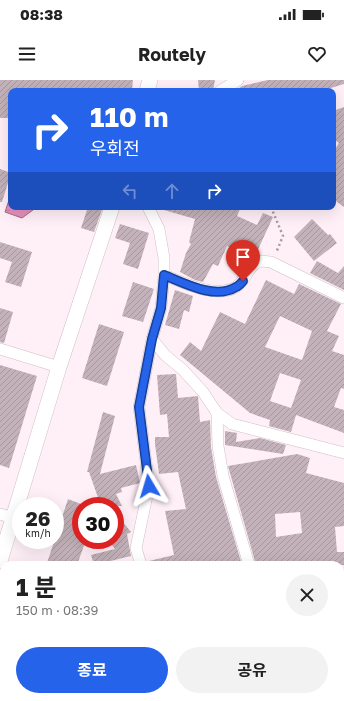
<!DOCTYPE html>
<html lang="ko">
<meta charset="utf-8">
<style>
body{margin:0;font-family:"Golos Text","Noto Sans KR",sans-serif;background:#f2f2f2;color:#222;height:100vh;display:flex;flex-direction:column;font-size:15px;white-space:nowrap}
*{box-sizing:border-box;margin:0}
p{font-size:13px;color:#767676}
.icon{flex:none;width:22px;height:22px;fill:none;stroke:currentColor;stroke-width:2;stroke-linecap:round;stroke-linejoin:round}
.map{position:relative;flex:1;overflow:hidden}
.sheet{position:absolute;left:0px;top:481px;width:344px;height:140px;display:flex;flex-direction:column;background:#fff;border-radius:12px 12px 0 0;box-shadow:0 4px 16px #0002}
.sheet>*{flex:none}
.guide{position:absolute;left:8px;top:8px;width:328px;height:122px;border-radius:8px;box-shadow:0 4px 16px #0002;background:#2563eb;color:#fff;overflow:hidden}
.speed{position:absolute;left:12px;top:417px;display:flex;gap:8px;font-size:20px;font-weight:700;text-align:center}
.speed>*{display:grid;place-content:center;width:52px;height:52px;border-radius:50%;background:#fff;box-shadow:0 4px 16px #0002;line-height:1}
.speed small{font-size:10px;font-weight:400}
.speed .limit{border:6px solid #d22;background:#fff;color:#111}
.pin{position:absolute;display:grid;place-items:center;width:34px;height:34px;color:#fff;margin:-41px -17px;border-radius:50% 50% 50% 0;rotate:-45deg;box-shadow:0 0 4px #0007}
.pin .icon{rotate:45deg}
.me{position:absolute;width:44px;margin:-22px;rotate:353deg;stroke-linejoin:round;filter:drop-shadow(0 0 3px #0008)}
.turn{display:flex;align-items:center;gap:14px;height:84px;padding:0 16px;font-size:18px}
.turn .icon{width:52px;height:52px;stroke-width:2.5}
.turn b{display:block;font-size:28px;line-height:34px}
.lanes{display:flex;align-items:center;height:38px;padding:0 16px;background:#0003;justify-content:center;gap:20px;direction:ltr}
.lanes .off{opacity:.35}
.round{display:grid;place-items:center;flex:none;width:42px;height:42px;border-radius:21px;background:#f2f2f2}
.overview{display:flex;align-items:center;justify-content:space-between;height:68px;padding:0 16px}
h1{font-size:24px;font-weight:700;line-height:30px}
.action{display:flex;gap:8px;margin-top:auto;padding:8px 16px}
.action a{flex:1;height:46px;border-radius:24px;background:#2563eb;color:#fff;font-size:16px;font-weight:700;line-height:46px;text-align:center}
.action a+a{background:#f2f2f2;color:#222}
.status{display:flex;justify-content:space-between;align-items:center;height:28px;padding:0 20px;background:#fff;direction:ltr}
.status svg{height:11px;fill:currentColor}
header{display:flex;justify-content:space-between;align-items:center;height:52px;padding:0 16px;background:#fff;font-size:18px;font-weight:700}
.map>svg:first-child{display:block}
.water{fill:url(#water-ripples);stroke:#a86a8a}
.building{fill:url(#building-hatch);fill-rule:evenodd}
.lines{fill:none;stroke-linecap:round;stroke-linejoin:round}
.street-casing{stroke:#cfbec6;stroke-width:12}
.secondary-casing{stroke:#cfbec6;stroke-width:16}
.path{stroke:#a59a9f;stroke-width:2.5;stroke-dasharray:2 3;stroke-linecap:butt}
.street{stroke:#fff;stroke-width:11}
.secondary{stroke:#fff;stroke-width:15}
.route-casing{stroke:#184099;stroke-width:10}
.route{stroke:#2563eb;stroke-width:7}
</style>
<div class="status"><b>08:38</b><svg viewBox="0 0 49 12"><path d="M0 12V9h3v3zM5 12V6h3v6zM10 12V3h3v9zM15 12V0h3v12zM26 1h20v11H26zM47 4h2v5h-2z"/></svg></div>
<header><svg class="icon" aria-label="menu" viewBox="0 0 24 24"><path d="M4 6h16M4 12h16M4 18h16"/></svg>Routely<svg class="icon" aria-label="heart" viewBox="0 0 24 24"><path d="M12 20l-8-8c-3-5 5-10 8-4 3-6 11-1 8 4z"/></svg></header>
<div class="map">
<svg width="344" height="621" viewBox="0 0 344 621">
<defs>
<pattern id="water-ripples" width="26" height="14" patternUnits="userSpaceOnUse"><rect width="26" height="14" fill="#e690bc"/><path d="M2 4q2-2 4 0t4 0M15 11q2-2 4 0t4 0" fill="none" stroke="#c57ba1"/></pattern>
<pattern id="building-hatch" width="6" height="6" patternUnits="userSpaceOnUse"><rect width="6" height="6" fill="#c3b2b9"/><path d="M-1 1l2-2M0 6l6-6M5 7l2-2" fill="none" stroke="#a7989e"/></pattern>
</defs>
<rect width="100%" height="100%" fill="#fff0f7"/>
<!-- water -->
<path class="water" d="M 11,114 L 11,127 L 37,127 L 22,138 L 5,132 Z"/>
<!-- building -->
<g class="building">
<path d="M 0,0 L 133,0 L 132,11 L 11,11 L 11,38 L 0,38 Z"/>
<path d="M 198,0 L 215,0 L 213,11 L 199,11 Z"/>
<path d="M 268,0 L 344,0 L 344,4 L 321,11 L 239,11 L 239,8 L 242,6 Z"/>
<path d="M 344,27 L 344,127 L 333,119 L 333,72 L 339,63 L 333,59 L 333,31 Z"/>
<path d="M 0,89 L 11,93 L 2,122 L 0,122 Z"/>
<path d="M 88,127 L 103,127 L 94,152 L 81,148 Z"/>
<path d="M 164,127 L 241,127 L 237,136 L 257,145 L 263,133 L 273,137 L 255,176 L 252,177 L 227,166 L 218,186 L 213,184 L 203,202 L 195,200 L 180,192 L 186,173 L 191,164 L 189,162 L 195,139 L 164,130 Z"/>
<path d="M 312,139 L 328,155 L 330,154 L 337,163 L 314,181 L 294,157 Z"/>
<path d="M 120,144 L 149,153 L 138,189 L 123,184 L 130,163 L 115,158 Z"/>
<path d="M 0,162 L 32,172 L 21,207 L 5,202 L 12,182 L 0,178 Z"/>
<path d="M 317,181 L 338,193 L 344,186 L 344,210 L 310,193 Z"/>
<path d="M 266,200 L 294,214 L 299,204 L 341,224 L 327,251 L 339,256 L 332,271 L 344,275 L 344,309 L 341,308 L 334,327 L 344,330 L 344,353 L 296,335 L 291,352 L 269,346 L 270,340 L 250,333 L 180,275 L 190,262 L 201,271 L 220,232 L 245,244 ZM 280,236 L 312,251 L 302,280 L 265,267 ZM 280,293 L 301,300 L 291,328 L 270,321 Z"/>
<path d="M 133,202 L 154,209 L 143,242 L 122,236 Z"/>
<path d="M 175,210 L 193,216 L 189,232 L 184,230 L 179,249 L 165,245 Z"/>
<path d="M 0,228 L 13,232 L 4,263 L 0,262 Z"/>
<path d="M 99,244 L 124,252 L 107,306 L 82,298 Z"/>
<path d="M 0,285 L 37,296 L 9,388 L 0,385 Z"/>
<path d="M 176,294 L 178,318 L 198,316 L 200,342 L 210,340 L 211,367 L 216,397 L 242,485 L 149,485 L 149,481 L 174,475 L 165,431 L 186,429 L 178,392 L 159,394 L 155,364 L 155,357 L 169,357 L 167,334 L 160,335 L 157,295 Z"/>
<path d="M 103,332 L 115,336 L 100,394 L 136,385 L 140,403 L 121,408 L 122,412 L 116,414 L 122,426 L 101,426 L 89,392 L 87,392 Z"/>
<path d="M 225,351 L 237,353 L 236,362 L 260,358 L 286,365 L 283,374 L 225,365 Z"/>
<path d="M 297,374 L 310,378 L 306,393 L 344,403 L 344,446 L 335,447 L 337,472 L 344,472 L 344,485 L 310,485 L 310,481 L 296,485 L 256,485 L 228,386 ZM 300,432 L 302,453 L 276,457 L 275,434 Z"/>
<path d="M 68,419 L 81,424 L 81,460 L 86,460 L 77,485 L 52,485 L 47,483 Z"/>
<path d="M 122,441 L 131,452 L 127,454 L 131,476 L 94,485 L 91,475 L 115,469 L 108,460 L 115,460 L 115,446 Z"/>
</g>
<g class="lines">
<!-- street casing -->
<g class="street-casing">
<g id="street">
<path d="M 220,11 L 238,0"/>
<path d="M 148,127 L 159,149 L 164,178 L 164,195 L 161,228 L 152,259"/>
<path d="M 164,195 C 184,203 216,219 236,207 C 246,201 249,182 262,181 C 265,181 269,182 271,182 L 344,218"/>
<path d="M 0,269 L 59,287"/>
<path d="M 217,333 L 218,366 L 223,396 L 249,485"/>
<path d="M 0,434 L 13,438"/>
<path d="M 141,485 L 136,468 L 149,406 L 139,327 L 152,259 L 165,275 L 183,290 L 203,312 L 217,333 L 232,344 L 344,373"/>
<path d="M 175,617 L 176,621"/>
<path d="M 287,617 L 288,621"/>
</g>
</g>
<!-- secondary casing -->
<g class="secondary-casing">
<g id="secondary">
<path d="M 147,11 L 150,0"/>
<path d="M 0,481 L 59,287 L 112,127"/>
</g>
</g>
<!-- path -->
<path class="path" d="M 271,127 L 283,156 L 276,173"/>
<!-- street -->
<use href="#street" class="street"/>
<!-- secondary -->
<use href="#secondary" class="secondary"/>
</g>
<g class="lines">
<!-- route casing -->
<g class="route-casing">
<path id="route" d="M 149,406 L 139,327 L 152,259 L 161,228 L 164,195 C 184,203 215,220 236,207 C 239,206 241,203 243,201"/>
</g>
<!-- route -->
<use href="#route" class="route"/>
</g>
</svg>
<div class="speed"><div>26<small>km/h</small></div><div class="limit">30</div></div>
<div class="pin" style="left:243px;top:201px;background:#d93025"><svg class="icon" aria-label="arrive" viewBox="0 0 24 24"><path d="M6 21V4h12l-3 4 3 4H6"/></svg></div>
<svg class="me" style="left:149px;top:406px" viewBox="-20 -20 40 40"><path d="M0-17L14 15 0 8-14 15z" fill="#2563eb" stroke="#fff" stroke-width="4"/></svg>
<div class="guide">
<div class="turn"><svg class="icon" aria-label="right" viewBox="0 0 24 24"><path d="M7 20v-9h11M14 6l5 5-5 5"/></svg><div><b>110 m</b>우회전</div></div>
<div class="lanes"><svg class="icon off" aria-label="left" viewBox="0 0 24 24"><path d="M17 20v-9H6M10 6l-5 5 5 5"/></svg><svg class="icon off" aria-label="ahead" viewBox="0 0 24 24"><path d="M12 20V5M6 11l6-6 6 6"/></svg><svg class="icon" aria-label="right" viewBox="0 0 24 24"><path d="M7 20v-9h11M14 6l5 5-5 5"/></svg></div>
</div>
<section class="sheet">
<div class="overview"><div><h1>1 분</h1><p>150 m · 08:39</p></div><a class="round"><svg class="icon" aria-label="close" viewBox="0 0 24 24"><path d="M6 6l12 12M18 6L6 18"/></svg></a></div>
<div class="action"><a>종료</a><a>공유</a></div>
</section>
</div>
